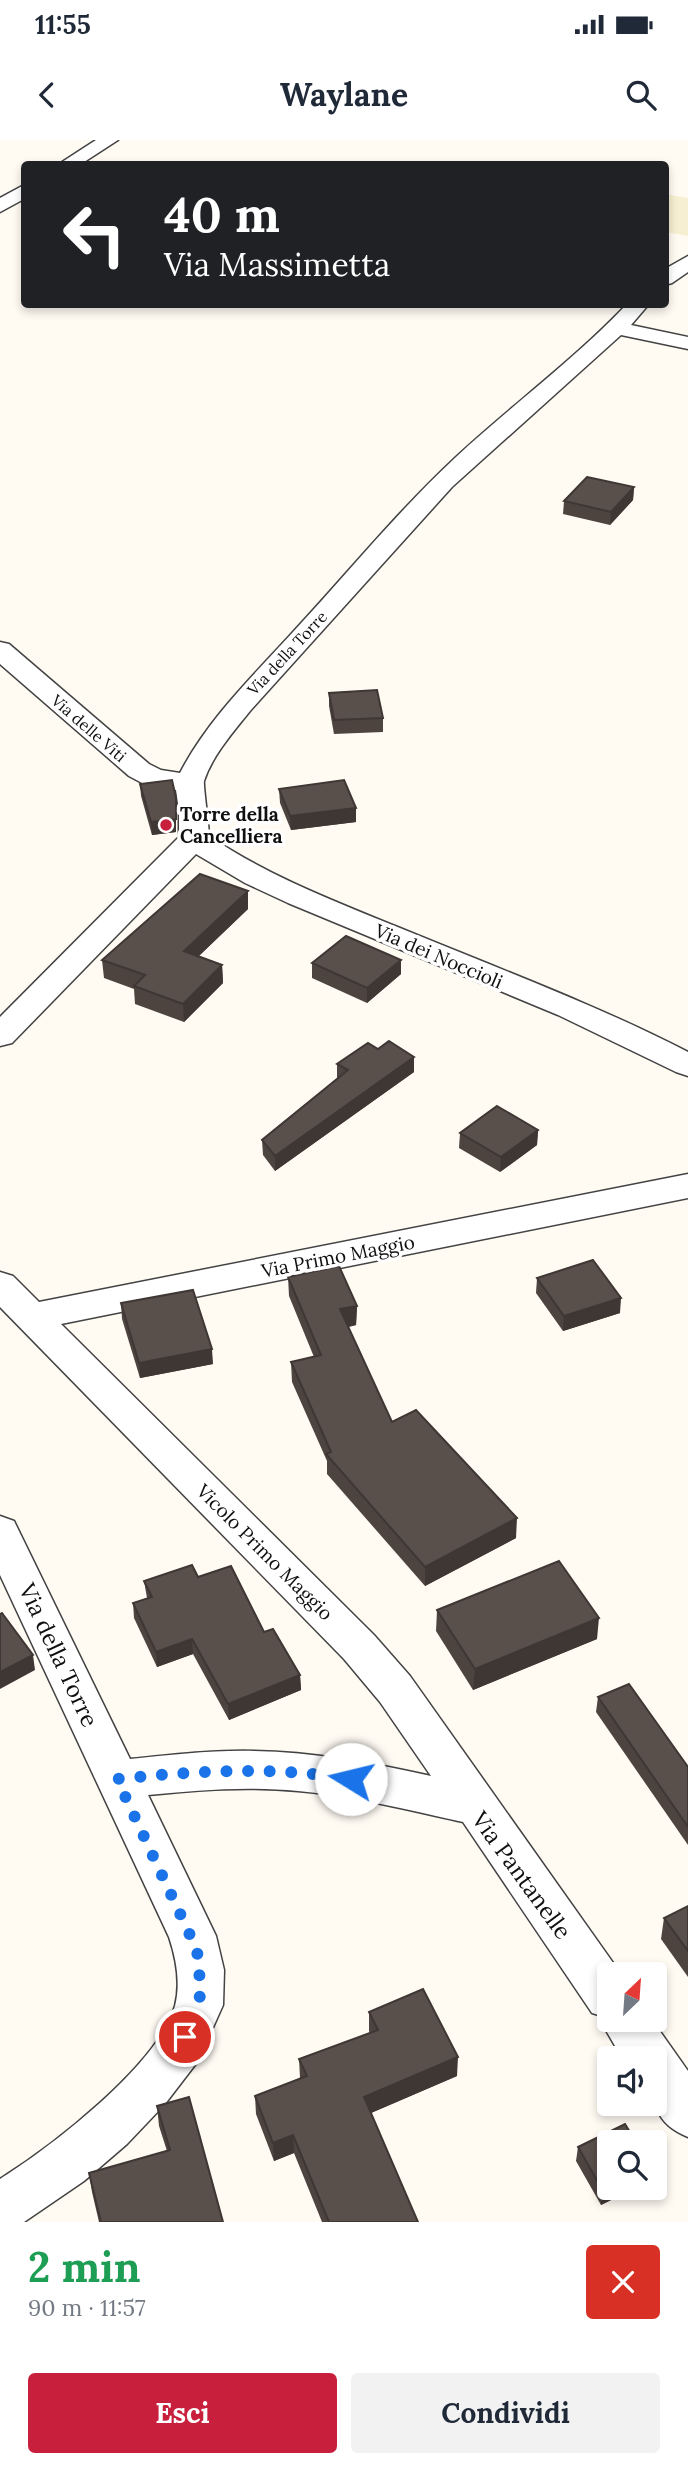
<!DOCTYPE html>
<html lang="it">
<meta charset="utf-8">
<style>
body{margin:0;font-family:Lora,serif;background:#f2f2f3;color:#1f2937;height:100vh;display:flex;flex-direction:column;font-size:26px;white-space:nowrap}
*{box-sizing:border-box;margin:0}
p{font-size:23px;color:#747a83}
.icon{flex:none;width:38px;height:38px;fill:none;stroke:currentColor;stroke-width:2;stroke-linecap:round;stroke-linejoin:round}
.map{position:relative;height:2082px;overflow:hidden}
.side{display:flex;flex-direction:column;background:#fff;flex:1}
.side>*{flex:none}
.hud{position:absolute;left:21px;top:21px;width:648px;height:147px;border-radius:7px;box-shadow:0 4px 10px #0003;background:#202124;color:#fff;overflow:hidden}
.needle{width:46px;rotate:25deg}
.controls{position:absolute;left:597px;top:1822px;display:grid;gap:14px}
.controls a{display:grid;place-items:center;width:70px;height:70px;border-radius:7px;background:#fff;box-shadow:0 4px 10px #0003;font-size:35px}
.pin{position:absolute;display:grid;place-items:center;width:60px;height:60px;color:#fff;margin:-30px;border:4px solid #fff;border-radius:50%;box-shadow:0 2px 7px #0007}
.me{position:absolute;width:77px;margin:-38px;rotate:279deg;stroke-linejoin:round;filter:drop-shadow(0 0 5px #0008)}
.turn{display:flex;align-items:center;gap:24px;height:147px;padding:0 28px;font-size:32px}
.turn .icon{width:91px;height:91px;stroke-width:2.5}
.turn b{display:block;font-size:49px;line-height:60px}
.round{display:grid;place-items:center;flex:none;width:74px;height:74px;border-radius:7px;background:#f2f2f3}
.head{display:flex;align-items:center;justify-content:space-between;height:119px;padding:0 28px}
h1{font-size:42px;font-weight:700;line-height:52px;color:#1e9e55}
.primary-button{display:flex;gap:14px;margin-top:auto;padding:14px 28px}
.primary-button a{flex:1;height:80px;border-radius:7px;background:#c81f3d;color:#fff;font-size:28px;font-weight:700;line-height:80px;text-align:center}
.primary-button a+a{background:#f2f2f3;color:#1f2937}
.status{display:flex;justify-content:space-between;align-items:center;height:49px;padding:0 35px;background:#fff;direction:ltr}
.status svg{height:19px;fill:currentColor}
header{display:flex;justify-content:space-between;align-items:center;height:91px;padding:0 28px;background:#fff;font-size:32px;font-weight:700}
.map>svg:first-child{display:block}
.farmland{fill:#f7efd1}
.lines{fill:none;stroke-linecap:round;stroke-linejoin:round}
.street-casing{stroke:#434343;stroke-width:3}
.street{fill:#fff;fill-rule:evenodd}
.wall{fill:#4d4440}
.shaded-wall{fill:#3e3734}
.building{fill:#594f4b;stroke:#3e3734;stroke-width:2}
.route{stroke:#1a73e8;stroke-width:12;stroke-dasharray:0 21.6}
.poi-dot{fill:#c81f3d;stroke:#fff;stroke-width:2.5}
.labels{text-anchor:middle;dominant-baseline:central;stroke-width:7;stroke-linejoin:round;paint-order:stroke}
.far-street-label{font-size:16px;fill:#101010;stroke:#fff}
.poi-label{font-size:19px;font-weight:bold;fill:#101010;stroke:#fff;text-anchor:start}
.street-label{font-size:19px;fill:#101010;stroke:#fff}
.near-street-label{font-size:23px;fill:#101010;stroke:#fff}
</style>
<div class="status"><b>11:55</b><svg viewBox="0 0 49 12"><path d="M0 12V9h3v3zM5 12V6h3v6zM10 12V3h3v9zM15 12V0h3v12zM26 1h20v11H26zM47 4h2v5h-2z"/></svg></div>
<header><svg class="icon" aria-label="back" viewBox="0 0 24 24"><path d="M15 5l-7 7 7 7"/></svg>Waylane<svg class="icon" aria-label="search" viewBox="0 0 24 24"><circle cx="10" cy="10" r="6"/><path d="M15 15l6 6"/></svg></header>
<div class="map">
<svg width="688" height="2082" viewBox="0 0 688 2082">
<rect width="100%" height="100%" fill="#fffbf3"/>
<!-- farmland -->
<path class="farmland" d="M 665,54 L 688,58 L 688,96 L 665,92 Z"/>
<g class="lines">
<!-- street casing -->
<g class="street-casing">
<g id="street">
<path d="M 96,0 L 118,0 L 81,24 L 59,24 Z"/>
<path d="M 24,45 L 24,59 L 0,72 L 0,58 Z"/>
<path d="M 688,116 L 688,132 L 672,143 L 665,145 L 665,129 Z"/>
<path d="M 627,164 L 649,164 L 631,185 L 688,197 L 688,209 L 621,195 L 452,347 L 250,571 C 234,591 212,616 204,641 C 203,646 209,685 209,696 C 268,736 334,761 400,788 C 497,828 595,864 688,912 L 688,936 L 676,932 L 558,875 L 288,763 L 245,743 L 196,714 L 12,903 L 0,906 L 0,877 L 179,697 L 179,670 L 176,650 L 144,644 L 129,636 L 0,524 L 0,502 L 9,504 L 149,624 L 161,630 L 180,633 C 208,579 252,537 293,492 C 347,434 397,372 456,317 C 512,265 574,220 627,164 Z"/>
<path d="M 688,1034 L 688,1058 L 61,1184 L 374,1495 L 410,1536 L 621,1834 L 609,1834 L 609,1880 L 652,1880 L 688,1931 L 688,1997 C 648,1981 654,1955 654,1918 L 622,1918 L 600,1880 L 602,1876 L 592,1873 L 463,1682 C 408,1670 354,1656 298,1651 C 248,1646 198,1650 148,1655 L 216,1796 L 224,1830 L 223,1865 L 198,1921 L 165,1964 L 127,2004 L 84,2041 L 24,2082 L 0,2082 L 0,2039 C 51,2007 158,1925 175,1866 C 181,1843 176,1818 169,1797 L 0,1435 L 0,1376 L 14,1381 L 130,1619 C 171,1615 213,1610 254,1611 C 314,1612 373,1623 431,1636 L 380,1562 L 344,1519 L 0,1167 L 0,1132 L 13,1136 L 39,1162 Z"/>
</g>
</g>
<!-- street -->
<use href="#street" class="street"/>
</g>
<!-- wall -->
<g class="wall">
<path d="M 634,347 L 633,360 L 610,385 L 563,374 L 564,361 Z"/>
<path d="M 329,553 L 383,578 L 383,592 L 334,594 L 329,566 Z"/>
<path d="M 140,644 L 176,658 L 176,692 L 152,695 L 141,656 Z"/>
<path d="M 279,649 L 356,668 L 356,682 L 291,690 L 280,663 Z"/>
<path d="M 248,751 L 248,769 L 199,816 L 222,825 L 223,843 L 184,882 L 135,864 L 134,849 L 104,838 L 102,820 Z"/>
<path d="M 401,820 L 401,834 L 367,863 L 312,838 L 312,823 Z"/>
<path d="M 378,909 L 414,932 L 275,1031 L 263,1015 L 262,1000 L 337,939 L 337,924 Z"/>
<path d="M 538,990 L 537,1005 L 500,1032 L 459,1008 L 460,993 Z"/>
<path d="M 288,1137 L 357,1166 L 356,1185 L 348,1187 L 392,1282 L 516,1398 L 425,1446 L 327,1334 L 327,1321 L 292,1242 L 291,1222 L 314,1217 L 289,1156 Z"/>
<path d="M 537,1138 L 620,1173 L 563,1191 L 536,1153 Z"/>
<path d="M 121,1163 L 213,1224 L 140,1238 L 122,1179 Z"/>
<path d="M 198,1437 L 264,1492 L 300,1535 L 301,1550 L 229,1580 L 193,1514 L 157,1527 L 134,1478 L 133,1463 L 147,1458 L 144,1441 Z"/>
<path d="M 437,1470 L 597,1499 L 473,1550 L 436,1491 Z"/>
<path d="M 598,1557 L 688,1627 L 688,1705 L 596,1572 Z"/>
<path d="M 688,1766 L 688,1837 L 661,1799 L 664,1778 Z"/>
<path d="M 369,1872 L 457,1936 L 371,1973 L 418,2082 L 322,2082 L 294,2013 L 274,2021 L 256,1974 L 255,1956 L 300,1938 L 299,1919 L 370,1893 L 369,1891 Z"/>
<path d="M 157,1966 L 223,2082 L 99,2082 L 92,2052 L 89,2033 L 167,2011 L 159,1986 Z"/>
<path d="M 578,2007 L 609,2048 L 635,2048 L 601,2065 L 576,2021 Z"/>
</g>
<!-- shaded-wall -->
<g class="shaded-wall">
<path d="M 634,347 L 633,360 L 610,385 L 611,372 Z"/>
<path d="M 176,658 L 176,692 L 152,695 L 151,682 Z"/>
<path d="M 356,668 L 356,682 L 291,690 L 290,676 Z"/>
<path d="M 248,751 L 248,769 L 185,829 L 184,811 Z"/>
<path d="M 401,820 L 401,834 L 367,863 L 367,848 Z"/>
<path d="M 222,825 L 223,843 L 184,882 L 183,864 Z"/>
<path d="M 414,917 L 414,932 L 275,1031 L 275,1016 Z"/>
<path d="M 538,990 L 537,1005 L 500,1032 L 501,1017 Z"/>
<path d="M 621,1158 L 620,1173 L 563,1191 L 564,1176 Z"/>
<path d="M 357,1166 L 356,1185 L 340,1189 L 340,1169 Z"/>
<path d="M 212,1209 L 213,1224 L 140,1238 L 139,1223 Z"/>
<path d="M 517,1378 L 516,1398 L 425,1446 L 425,1427 Z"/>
<path d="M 599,1478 L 597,1499 L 473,1550 L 475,1529 Z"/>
<path d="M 192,1499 L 193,1514 L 157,1527 L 156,1512 Z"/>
<path d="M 33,1515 L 35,1530 L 0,1549 L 0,1532 Z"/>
<path d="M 300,1535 L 301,1550 L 229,1580 L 228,1564 Z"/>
<path d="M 458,1917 L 457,1936 L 364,1976 L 364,1957 Z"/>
<path d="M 293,1995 L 294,2013 L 274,2021 L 273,2003 Z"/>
<path d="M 610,2048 L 635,2048 L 601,2065 L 603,2051 Z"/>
</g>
<!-- building -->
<g class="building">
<path d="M 587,337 L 634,347 L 611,372 L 564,361 Z"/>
<path d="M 377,550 L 383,578 L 334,580 L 329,553 Z"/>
<path d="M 172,640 L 176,658 L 176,679 L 151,682 L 140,644 Z"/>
<path d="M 344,640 L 356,668 L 290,676 L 279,649 Z"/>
<path d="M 200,734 L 248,751 L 184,811 L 222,825 L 183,864 L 134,846 L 145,835 L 102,820 Z"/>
<path d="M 346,796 L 401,820 L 367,848 L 312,823 Z"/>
<path d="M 389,901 L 414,917 L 275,1016 L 262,1000 L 348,930 L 337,924 L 368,903 L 378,909 Z"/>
<path d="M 497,966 L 538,990 L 501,1017 L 460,993 Z"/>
<path d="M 593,1120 L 621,1158 L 564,1176 L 537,1138 Z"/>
<path d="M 339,1126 L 357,1166 L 340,1169 L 392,1282 L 416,1270 L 517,1378 L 425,1427 L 326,1314 L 331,1312 L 291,1222 L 321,1215 L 288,1137 Z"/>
<path d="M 193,1150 L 212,1209 L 139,1223 L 121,1163 Z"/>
<path d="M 559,1421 L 599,1478 L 475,1529 L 437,1470 Z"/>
<path d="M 192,1425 L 198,1437 L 231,1426 L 264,1492 L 273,1489 L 300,1535 L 228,1564 L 192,1499 L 156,1512 L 133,1463 L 152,1457 L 144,1441 Z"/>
<path d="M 2,1473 L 33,1515 L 0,1532 L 0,1474 Z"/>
<path d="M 629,1544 L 688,1627 L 688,1687 L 598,1557 Z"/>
<path d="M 688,1766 L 688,1811 L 664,1778 Z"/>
<path d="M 423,1849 L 458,1917 L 364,1957 L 418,2082 L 329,2082 L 293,1995 L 273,2003 L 255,1956 L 307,1936 L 299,1919 L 378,1890 L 369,1872 Z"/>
<path d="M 189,1957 L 223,2082 L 101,2082 L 89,2033 L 170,2010 L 157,1966 Z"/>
<path d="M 625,1984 L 636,2002 L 609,2002 L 609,2048 L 610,2048 L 603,2051 L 578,2007 Z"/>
</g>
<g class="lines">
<!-- route -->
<path class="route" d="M 185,1897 L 193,1882 L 201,1852 L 197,1810 L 117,1639 C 196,1631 272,1626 351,1639"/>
</g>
<!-- markers -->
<circle class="poi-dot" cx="166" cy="685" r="7"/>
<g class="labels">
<!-- far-street labels -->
<g class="far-street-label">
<text transform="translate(287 513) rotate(-47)">Via della Torre</text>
<text transform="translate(89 588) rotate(41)">Via delle Viti</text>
</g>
<!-- poi labels -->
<g class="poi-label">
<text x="180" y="674">Torre della<tspan x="180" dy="22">Cancelliera</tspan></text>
</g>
<!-- street labels -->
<g class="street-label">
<text transform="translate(439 816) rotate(23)">Via dei Noccioli</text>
<text transform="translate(338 1116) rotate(-11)">Via Primo Maggio</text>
<text transform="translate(265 1412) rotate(45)">Vicolo Primo Maggio</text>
</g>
<!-- near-street labels -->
<g class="near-street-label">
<text transform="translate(59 1515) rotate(65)">Via della Torre</text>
<text transform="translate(522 1735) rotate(54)">Via Pantanelle</text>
</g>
</g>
</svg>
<div class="controls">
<a><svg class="needle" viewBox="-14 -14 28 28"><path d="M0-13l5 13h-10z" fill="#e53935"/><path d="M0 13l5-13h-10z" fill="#747a83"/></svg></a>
<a><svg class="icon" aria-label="sound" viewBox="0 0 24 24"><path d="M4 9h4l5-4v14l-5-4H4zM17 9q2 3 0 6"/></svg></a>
<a><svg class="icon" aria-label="search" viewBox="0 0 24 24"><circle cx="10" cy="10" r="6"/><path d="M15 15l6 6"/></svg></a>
</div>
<div class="pin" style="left:185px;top:1897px;background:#d93025"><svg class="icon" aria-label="arrive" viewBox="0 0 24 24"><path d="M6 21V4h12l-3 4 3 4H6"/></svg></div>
<svg class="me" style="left:351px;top:1639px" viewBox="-20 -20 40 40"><circle r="19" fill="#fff"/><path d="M0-13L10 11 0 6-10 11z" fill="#1a73e8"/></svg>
<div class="hud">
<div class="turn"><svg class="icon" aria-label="left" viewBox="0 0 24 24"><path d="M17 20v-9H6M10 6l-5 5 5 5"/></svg><div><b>40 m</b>Via Massimetta</div></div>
</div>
</div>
<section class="side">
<div class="head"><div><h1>2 min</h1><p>90 m · 11:57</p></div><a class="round" style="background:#d93025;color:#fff"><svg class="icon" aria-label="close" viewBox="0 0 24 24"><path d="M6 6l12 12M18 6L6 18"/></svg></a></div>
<div class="primary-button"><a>Esci</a><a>Condividi</a></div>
</section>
